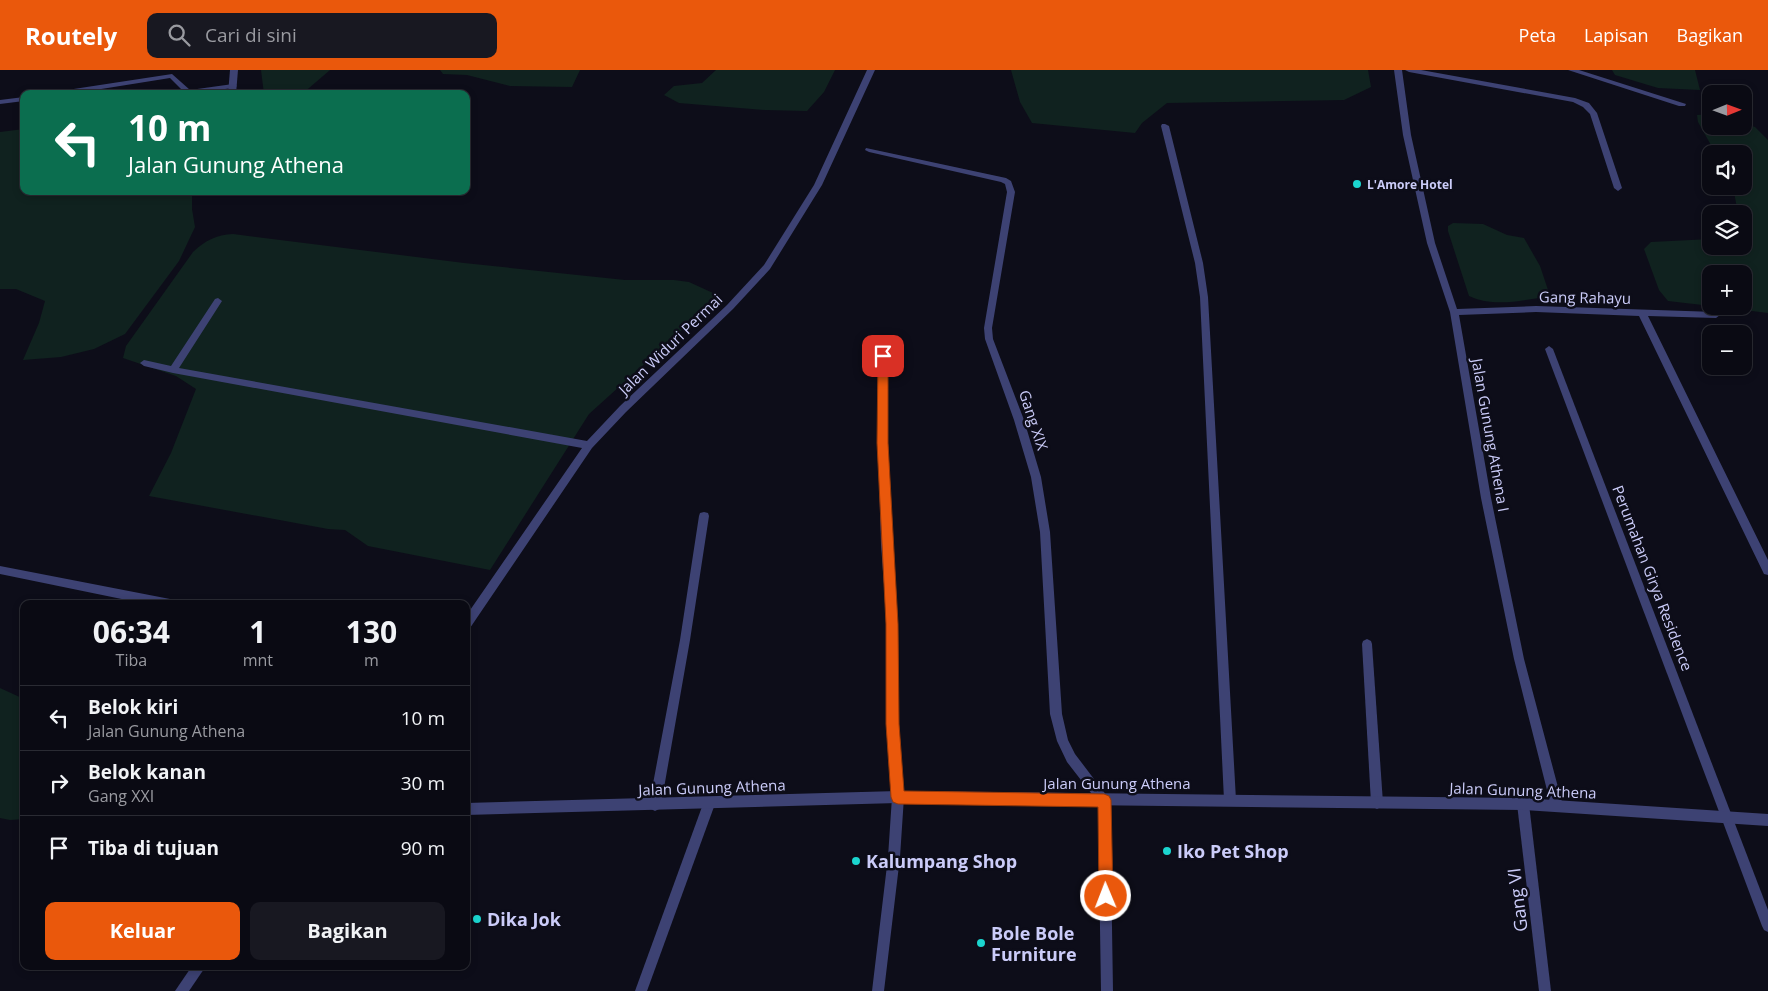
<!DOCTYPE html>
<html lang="id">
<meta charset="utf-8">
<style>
body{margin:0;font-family:"Open Sans",sans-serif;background:#181821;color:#f1f3f6;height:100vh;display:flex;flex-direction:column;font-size:19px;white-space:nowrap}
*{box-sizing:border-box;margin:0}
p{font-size:16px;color:#999aa0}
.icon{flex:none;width:28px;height:28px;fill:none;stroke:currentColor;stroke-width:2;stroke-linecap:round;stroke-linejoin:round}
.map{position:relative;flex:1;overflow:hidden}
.sheet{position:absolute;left:20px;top:530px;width:450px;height:370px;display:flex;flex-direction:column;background:#0a0a13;border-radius:10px;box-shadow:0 2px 8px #0003,0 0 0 1px #2a2b33}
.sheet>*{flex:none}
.top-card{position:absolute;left:20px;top:20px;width:450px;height:105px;border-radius:10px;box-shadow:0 2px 8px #0003,0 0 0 1px #2a2b33;background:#0b6e4f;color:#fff;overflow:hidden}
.needle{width:32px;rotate:89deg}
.controls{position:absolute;left:1702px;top:15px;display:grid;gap:10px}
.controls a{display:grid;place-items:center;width:50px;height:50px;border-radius:10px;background:#0a0a13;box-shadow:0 2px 8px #0003,0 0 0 1px #2a2b33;font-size:25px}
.pin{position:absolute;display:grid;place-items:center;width:42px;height:42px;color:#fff;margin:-21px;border-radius:10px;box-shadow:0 2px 8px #0006}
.me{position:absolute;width:55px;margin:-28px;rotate:359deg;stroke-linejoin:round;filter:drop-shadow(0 0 4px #0008)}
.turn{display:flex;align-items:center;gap:18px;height:105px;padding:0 25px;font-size:22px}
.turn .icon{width:65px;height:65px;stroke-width:2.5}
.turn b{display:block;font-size:35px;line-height:42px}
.eta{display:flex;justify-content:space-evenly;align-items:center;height:85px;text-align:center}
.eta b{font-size:30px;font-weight:700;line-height:35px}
.cta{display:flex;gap:10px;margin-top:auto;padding:10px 25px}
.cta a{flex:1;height:58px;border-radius:10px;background:#ea580c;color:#fff;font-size:20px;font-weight:700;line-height:58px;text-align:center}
.cta a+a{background:#181821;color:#f1f3f6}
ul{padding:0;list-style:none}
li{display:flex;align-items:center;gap:15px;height:65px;padding:0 25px;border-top:1px solid #2a2b33}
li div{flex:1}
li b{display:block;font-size:19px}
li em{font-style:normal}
header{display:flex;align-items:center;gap:30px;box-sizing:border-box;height:70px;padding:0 25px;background:#ea580c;color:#fff}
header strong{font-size:24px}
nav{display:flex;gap:28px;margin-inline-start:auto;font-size:18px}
.search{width:350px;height:45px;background:#181821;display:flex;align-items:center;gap:12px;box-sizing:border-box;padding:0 18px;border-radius:10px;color:#999aa0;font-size:19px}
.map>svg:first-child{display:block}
.green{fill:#10221f}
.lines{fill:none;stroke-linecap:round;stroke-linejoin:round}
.service{fill:#3d4273;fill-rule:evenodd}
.minor{fill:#3d4273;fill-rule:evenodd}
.tertiary{fill:#3d4273;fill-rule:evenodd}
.route{fill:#ea580c;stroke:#983908}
.poi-dot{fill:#1bd5cf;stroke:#0d0d19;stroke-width:2}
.labels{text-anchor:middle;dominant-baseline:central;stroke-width:5;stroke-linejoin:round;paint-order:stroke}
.far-poi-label{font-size:12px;font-weight:bold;fill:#cbccf9;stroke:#0d0d19;text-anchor:start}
.street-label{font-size:15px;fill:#cbccf9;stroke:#0d0d19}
.near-poi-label{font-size:18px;font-weight:bold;fill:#cbccf9;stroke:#0d0d19;text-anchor:start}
.near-street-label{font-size:18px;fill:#cbccf9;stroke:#0d0d19}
</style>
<header>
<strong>Routely</strong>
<div class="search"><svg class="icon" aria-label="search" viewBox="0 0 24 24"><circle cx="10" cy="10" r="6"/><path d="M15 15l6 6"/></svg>Cari di sini</div>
<nav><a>Peta</a><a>Lapisan</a><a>Bagikan</a></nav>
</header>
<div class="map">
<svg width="1768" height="921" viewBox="0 0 1768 921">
<rect width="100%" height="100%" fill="#0d0d19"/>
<!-- green -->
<g class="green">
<path d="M 261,0 L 330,0 L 302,24 L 264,24 Z"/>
<path d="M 440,0 L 580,0 L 572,17 L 510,16 L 467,5 L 443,4 Z"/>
<path d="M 716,0 L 835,0 L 824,22 L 807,41 L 765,40 L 679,33 L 664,25 L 674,16 L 702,13 Z"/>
<path d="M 1011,0 L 1368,0 L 1371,17 L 1344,30 L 1167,33 L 1142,53 L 1135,63 L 1032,53 L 1020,32 Z"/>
<path d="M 1612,0 L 1695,0 L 1700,20 L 1658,18 L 1615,5 Z"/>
<path d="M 1711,44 L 1711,56 L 1744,56 L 1744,53 L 1755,57 L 1768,70 L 1768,243 L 1712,236 L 1744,236 L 1744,204 L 1711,204 L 1711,236 L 1668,231 L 1659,220 L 1644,179 L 1651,172 L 1711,169 L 1711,176 L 1744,176 L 1744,144 L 1738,144 L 1733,116 L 1744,116 L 1744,84 L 1716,84 L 1698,52 L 1697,45 Z"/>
<path d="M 24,59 L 24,121 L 192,121 L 192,139 L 195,157 L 179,191 L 125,264 L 94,279 L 61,287 L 23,290 L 39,253 L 45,231 L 16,219 L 0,219 L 0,62 Z"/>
<path d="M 1453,153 L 1483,154 L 1507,165 L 1524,168 L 1540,196 L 1550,226 C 1524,230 1494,238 1469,226 L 1448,161 L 1448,156 Z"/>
<path d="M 233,164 L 464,193 L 625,210 L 674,210 L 689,212 L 713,223 L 714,231 L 589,344 L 490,500 L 368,476 L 345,460 L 328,459 L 149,426 L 171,383 L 196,319 L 176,306 L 123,288 L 126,276 L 193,182 C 206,170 216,165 233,164 Z"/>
<path d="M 0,618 L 24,629 L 24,749 L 10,750 L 0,748 Z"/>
</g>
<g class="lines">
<!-- service -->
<g class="service">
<path d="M 172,4 L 190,20 L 233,14 L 237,16 L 233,18 L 186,24 L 170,8 L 70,24 L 51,24 L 54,22 Z"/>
<path d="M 24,27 L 24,31 L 0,34 L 0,30 Z"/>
</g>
<!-- minor -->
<g class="minor">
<path d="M 230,0 L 238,0 L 236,24 L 228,24 Z"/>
<path d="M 867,0 L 875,0 L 822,115 L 770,199 L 733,239 L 626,342 L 592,378 L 470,558 L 466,560 L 466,546 L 582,378 L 173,303 L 144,296 L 140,293 L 144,290 L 171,296 L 215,229 L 218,228 L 222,231 L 179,298 L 587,371 L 620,336 L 727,235 L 764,195 L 814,115 Z"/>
<path d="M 1394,0 L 1402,0 L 1411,65 L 1435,173 L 1457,239 L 1536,236 L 1716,242 L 1720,245 L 1716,248 L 1648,246 L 1768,490 L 1768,505 L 1764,504 L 1639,246 L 1536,242 L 1459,245 L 1491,428 L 1524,589 L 1563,736 L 1561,740 L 1557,742 L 1553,740 L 1551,736 L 1514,589 L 1481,428 L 1450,242 L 1427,173 L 1403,65 Z"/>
<path d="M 1405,0 L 1421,0 L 1575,28 L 1589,33 L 1597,43 L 1622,118 L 1618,121 L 1614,118 L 1590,44 L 1583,37 L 1573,32 L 1409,2 Z"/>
<path d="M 1568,0 L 1579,0 L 1686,34 L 1685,36 L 1679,36 Z"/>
<path d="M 1162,54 L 1165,54 L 1169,56 L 1203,193 L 1208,227 L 1236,730 L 1234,734 L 1230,736 L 1226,734 L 1224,730 L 1200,227 L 1195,193 L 1161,56 Z"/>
<path d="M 866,78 L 1006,108 L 1011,111 L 1015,122 L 992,258 L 993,269 L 1024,350 L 1041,407 L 1050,462 L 1062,644 L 1068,670 L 1075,684 L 1110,730 L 1113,921 L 1101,921 L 1098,732 L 1067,692 L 1057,671 L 1050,644 L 1040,462 L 1031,407 L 1014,350 L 985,269 L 984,258 L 1007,122 L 1005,114 L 1001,112 L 869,82 L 865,80 Z"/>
<path d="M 1549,276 L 1553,279 L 1768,840 L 1768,862 L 1764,860 L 1762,856 L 1545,279 Z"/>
<path d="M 883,283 L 887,286 L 888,373 L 891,475 L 897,554 L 898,654 L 904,727 L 900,787 L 884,921 L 872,921 L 888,787 L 892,727 L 886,654 L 887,554 L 881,475 L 878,373 L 879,286 Z"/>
<path d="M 704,442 L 708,443 L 709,446 L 690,570 L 661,735 L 659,739 L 655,741 L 651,739 L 649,735 L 680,570 L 699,446 L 700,443 Z"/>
<path d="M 0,496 L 170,529 L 174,531 L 175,534 L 146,534 L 0,504 Z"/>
<path d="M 1367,569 L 1371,571 L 1372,574 L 1383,733 L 1381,737 L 1377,739 L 1373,737 L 1371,733 L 1362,574 L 1363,571 Z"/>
<path d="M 709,728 L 713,730 L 715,734 L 647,921 L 635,921 L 703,734 L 705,730 Z"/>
<path d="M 1523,728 L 1527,730 L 1529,734 L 1551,921 L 1539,921 L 1517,734 L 1519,730 Z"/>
</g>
<!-- tertiary -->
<g class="tertiary">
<path d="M 898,721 L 1523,728 L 1768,744 L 1768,756 L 1523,740 L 898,733 L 466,745 L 466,733 Z"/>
<path d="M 192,896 L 206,896 L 189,921 L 175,921 Z"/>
</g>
</g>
<!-- route -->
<path class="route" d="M 883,282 L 888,286 L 888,373 L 898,554 L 899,654 L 904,721 L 1104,724 L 1109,726 L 1111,730 L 1113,826 L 1111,831 L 1106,833 L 1101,831 L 1099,826 L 1098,737 L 898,734 L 893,732 L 891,727 L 886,654 L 886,554 L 877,373 L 878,286 Z"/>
<!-- markers -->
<g class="poi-dot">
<circle cx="1357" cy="114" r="5"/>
<circle cx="1167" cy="781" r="5"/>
<circle cx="856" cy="791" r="5"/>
<circle cx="477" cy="849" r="5"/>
<circle cx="981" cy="873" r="5"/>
</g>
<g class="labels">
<!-- far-poi labels -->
<g class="far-poi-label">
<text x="1367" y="114">L'Amore Hotel</text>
</g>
<!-- street labels -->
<g class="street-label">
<text transform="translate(1585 227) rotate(1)">Gang Rahayu</text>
<text transform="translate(670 274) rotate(-44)">Jalan Widuri Permai</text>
<text transform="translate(1034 350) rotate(72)">Gang XIX</text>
<text transform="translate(1491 365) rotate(80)">Jalan Gunung Athena I</text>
<text transform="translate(1653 508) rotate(69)">Perumahan Girya Residence</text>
<text x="1117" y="713">Jalan Gunung Athena</text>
<text transform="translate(712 717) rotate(-2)">Jalan Gunung Athena</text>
<text transform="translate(1523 720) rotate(2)">Jalan Gunung Athena</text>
</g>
<!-- near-poi labels -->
<g class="near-poi-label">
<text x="1177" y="781">Iko Pet Shop</text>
<text x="866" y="791">Kalumpang Shop</text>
<text x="487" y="849">Dika Jok</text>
<text x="991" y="863">Bole Bole<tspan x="991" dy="21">Furniture</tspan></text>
</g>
<!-- near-street labels -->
<g class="near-street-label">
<text transform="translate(1517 830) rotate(-97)">Gang VI</text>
</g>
</g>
</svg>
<div class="controls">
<a><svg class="needle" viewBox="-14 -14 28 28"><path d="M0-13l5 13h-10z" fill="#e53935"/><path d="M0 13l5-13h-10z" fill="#999aa0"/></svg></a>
<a><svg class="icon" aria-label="sound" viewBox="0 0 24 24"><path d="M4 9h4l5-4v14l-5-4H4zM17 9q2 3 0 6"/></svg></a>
<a><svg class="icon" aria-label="layers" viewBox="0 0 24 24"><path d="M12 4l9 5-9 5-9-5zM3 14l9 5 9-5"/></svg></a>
<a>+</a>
<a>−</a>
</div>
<div class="pin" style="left:883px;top:286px;background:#d93025"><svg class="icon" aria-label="arrive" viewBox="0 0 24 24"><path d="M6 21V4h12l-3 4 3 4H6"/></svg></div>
<svg class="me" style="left:1106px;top:826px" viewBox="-20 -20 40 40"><circle r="17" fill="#ea580c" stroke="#fff" stroke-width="3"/><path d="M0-11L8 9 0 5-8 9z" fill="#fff"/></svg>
<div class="top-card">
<div class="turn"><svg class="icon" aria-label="left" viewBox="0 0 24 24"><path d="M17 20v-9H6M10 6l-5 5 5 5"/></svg><div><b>10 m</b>Jalan Gunung Athena</div></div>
</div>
<section class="sheet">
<div class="eta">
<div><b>06:34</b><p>Tiba</p></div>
<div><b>1</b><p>mnt</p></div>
<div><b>130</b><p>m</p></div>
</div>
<ul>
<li><svg class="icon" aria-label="left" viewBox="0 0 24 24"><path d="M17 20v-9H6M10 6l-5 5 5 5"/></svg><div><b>Belok kiri</b><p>Jalan Gunung Athena</p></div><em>10 m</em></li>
<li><svg class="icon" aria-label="right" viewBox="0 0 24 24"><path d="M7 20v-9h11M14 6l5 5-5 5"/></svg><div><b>Belok kanan</b><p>Gang XXI</p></div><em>30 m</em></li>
<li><svg class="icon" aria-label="arrive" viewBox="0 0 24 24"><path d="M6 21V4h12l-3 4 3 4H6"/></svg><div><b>Tiba di tujuan</b></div><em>90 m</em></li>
</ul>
<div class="cta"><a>Keluar</a><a>Bagikan</a></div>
</section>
</div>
